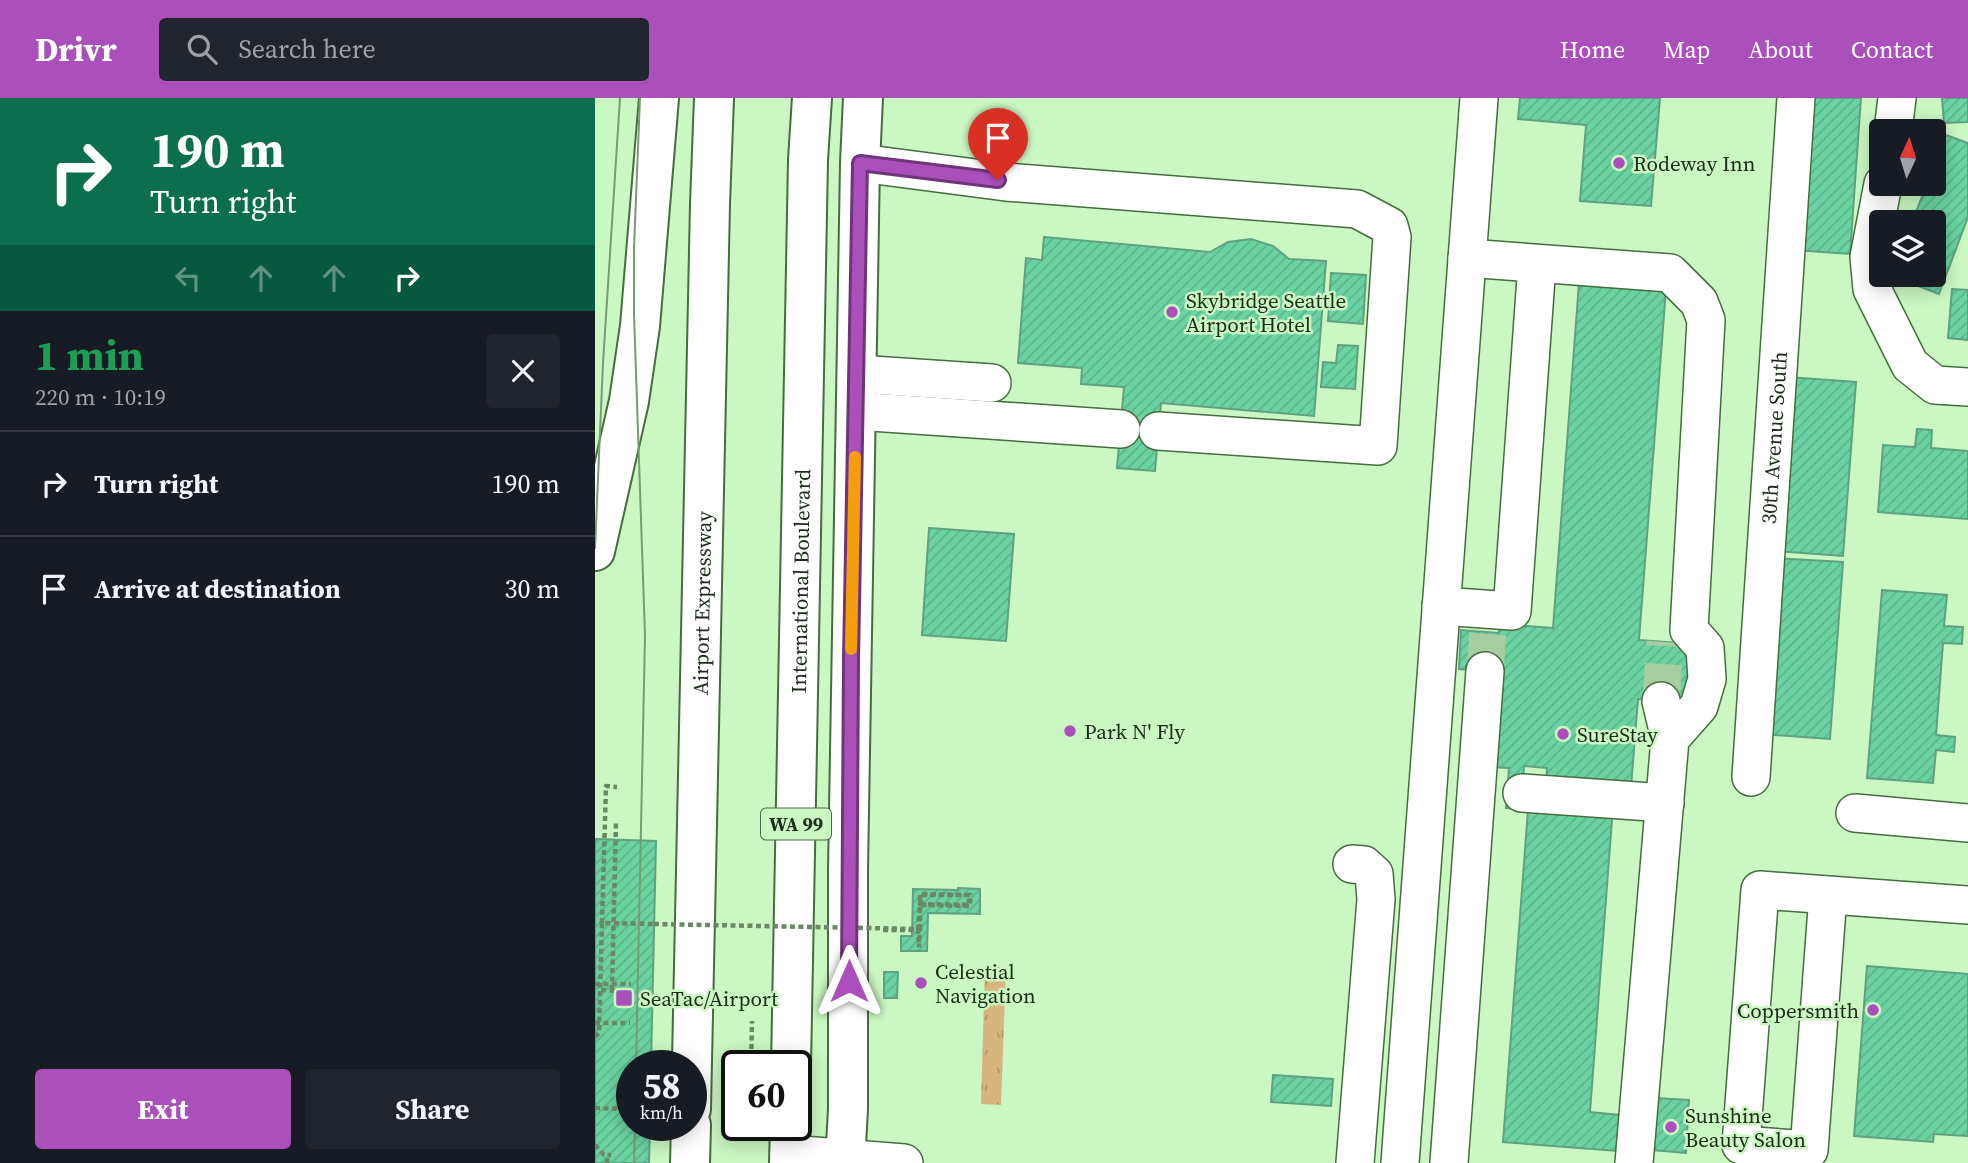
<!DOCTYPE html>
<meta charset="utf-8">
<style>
body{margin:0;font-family:"Source Serif 4",serif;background:#20242c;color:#f1f3f6;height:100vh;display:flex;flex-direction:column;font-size:26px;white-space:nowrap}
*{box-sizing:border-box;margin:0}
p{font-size:23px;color:#9ea1a6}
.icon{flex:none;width:38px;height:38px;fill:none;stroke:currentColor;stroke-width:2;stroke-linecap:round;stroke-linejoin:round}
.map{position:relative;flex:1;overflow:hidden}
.details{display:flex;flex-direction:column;background:#171b24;width:595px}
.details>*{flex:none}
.hud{background:#0b6e4f;color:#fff;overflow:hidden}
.needle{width:46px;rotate:4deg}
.buttons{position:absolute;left:1274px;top:21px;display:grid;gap:14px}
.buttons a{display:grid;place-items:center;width:77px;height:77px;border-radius:7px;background:#171b24;box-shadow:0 4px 18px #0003;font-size:35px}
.speed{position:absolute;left:21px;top:952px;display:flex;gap:14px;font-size:35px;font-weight:700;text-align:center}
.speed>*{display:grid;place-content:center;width:91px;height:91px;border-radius:50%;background:#171b24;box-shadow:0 4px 18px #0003;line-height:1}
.speed small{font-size:18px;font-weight:400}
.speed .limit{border:4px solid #111;border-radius:10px;background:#fff;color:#111}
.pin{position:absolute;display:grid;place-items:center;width:60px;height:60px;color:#fff;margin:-72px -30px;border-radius:50% 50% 50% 0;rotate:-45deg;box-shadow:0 0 7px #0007}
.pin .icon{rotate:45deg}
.me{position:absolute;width:77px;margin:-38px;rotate:0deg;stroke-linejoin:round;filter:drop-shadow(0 0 5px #0008)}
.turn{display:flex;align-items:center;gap:24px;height:147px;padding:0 35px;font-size:32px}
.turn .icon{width:91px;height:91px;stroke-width:2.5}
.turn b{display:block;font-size:49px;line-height:60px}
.lanes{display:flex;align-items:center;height:66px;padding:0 35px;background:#0003;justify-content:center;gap:35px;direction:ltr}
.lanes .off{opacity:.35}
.round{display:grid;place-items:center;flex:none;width:74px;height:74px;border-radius:7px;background:#20242c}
.headline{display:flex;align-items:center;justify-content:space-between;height:119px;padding:0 35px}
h1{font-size:42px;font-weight:700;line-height:52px;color:#1e9e55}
.cta{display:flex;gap:14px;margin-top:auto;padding:14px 35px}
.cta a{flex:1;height:80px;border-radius:7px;background:#ab50bb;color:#fff;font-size:28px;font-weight:700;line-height:80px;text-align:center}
.cta a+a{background:#20242c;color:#f1f3f6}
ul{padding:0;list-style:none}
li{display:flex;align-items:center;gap:21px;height:105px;padding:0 35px;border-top:2px solid #363941}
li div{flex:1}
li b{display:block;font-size:26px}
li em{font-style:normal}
header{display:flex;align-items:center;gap:42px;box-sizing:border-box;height:98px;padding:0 35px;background:#ab50bb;color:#fff}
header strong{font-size:33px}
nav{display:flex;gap:38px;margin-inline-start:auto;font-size:24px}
.search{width:490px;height:63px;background:#20242c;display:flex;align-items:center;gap:18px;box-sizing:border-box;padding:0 24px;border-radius:7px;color:#9ea1a6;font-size:26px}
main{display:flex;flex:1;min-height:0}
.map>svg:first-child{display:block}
.grass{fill:url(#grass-tufts)}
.building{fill:url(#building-hatch);stroke:#5fa181;stroke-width:2}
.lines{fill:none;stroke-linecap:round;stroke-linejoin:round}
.minor-tunnel{stroke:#a7cea0;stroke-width:37;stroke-dasharray:37 18;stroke-linecap:butt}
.minor-casing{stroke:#456d3f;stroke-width:40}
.major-casing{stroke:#456d3f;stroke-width:42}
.highway-casing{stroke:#456d3f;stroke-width:42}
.path{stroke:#6b8866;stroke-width:4.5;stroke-dasharray:5 3.5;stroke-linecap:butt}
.minor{stroke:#fff;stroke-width:37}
.major{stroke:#fff;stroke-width:38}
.highway{stroke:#fff;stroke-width:38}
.tram{stroke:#7a9a75;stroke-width:2}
.path-bridge{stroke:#6b8866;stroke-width:4.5;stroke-dasharray:5 3.5;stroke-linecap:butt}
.route-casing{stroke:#6f347a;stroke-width:18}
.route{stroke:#ab50bb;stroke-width:12}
.slow{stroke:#f59e0b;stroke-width:12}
.poi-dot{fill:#ab50bb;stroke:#caf7c2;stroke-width:2.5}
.labels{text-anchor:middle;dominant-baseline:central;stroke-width:5;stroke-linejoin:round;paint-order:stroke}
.shield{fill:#caf7c2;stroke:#50694c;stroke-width:2}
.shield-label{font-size:19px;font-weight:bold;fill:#1b2c19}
.poi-label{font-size:21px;fill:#1b2c19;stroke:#caf7c2;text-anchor:start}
.street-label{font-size:21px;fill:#1b2c19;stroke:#caf7c2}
</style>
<header>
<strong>Drivr</strong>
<div class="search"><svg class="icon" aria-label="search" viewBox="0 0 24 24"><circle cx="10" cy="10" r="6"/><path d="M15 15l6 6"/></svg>Search here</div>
<nav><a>Home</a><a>Map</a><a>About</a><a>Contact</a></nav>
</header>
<main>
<section class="details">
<div class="hud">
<div class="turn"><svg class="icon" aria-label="right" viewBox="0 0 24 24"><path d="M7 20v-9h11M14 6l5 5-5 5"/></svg><div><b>190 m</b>Turn right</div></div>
<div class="lanes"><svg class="icon off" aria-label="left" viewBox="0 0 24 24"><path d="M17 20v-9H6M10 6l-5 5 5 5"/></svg><svg class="icon off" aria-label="ahead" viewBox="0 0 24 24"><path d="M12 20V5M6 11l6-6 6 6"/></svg><svg class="icon off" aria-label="ahead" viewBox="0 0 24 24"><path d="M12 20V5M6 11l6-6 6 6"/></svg><svg class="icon" aria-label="right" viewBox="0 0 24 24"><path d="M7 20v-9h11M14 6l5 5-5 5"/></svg></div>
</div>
<div class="headline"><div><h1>1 min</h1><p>220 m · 10:19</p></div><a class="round"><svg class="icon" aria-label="close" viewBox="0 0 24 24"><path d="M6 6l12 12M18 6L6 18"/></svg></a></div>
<ul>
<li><svg class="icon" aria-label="right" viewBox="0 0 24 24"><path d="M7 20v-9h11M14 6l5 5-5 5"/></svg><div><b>Turn right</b></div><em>190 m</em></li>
<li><svg class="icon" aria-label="arrive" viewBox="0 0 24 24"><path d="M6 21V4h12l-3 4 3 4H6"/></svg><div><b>Arrive at destination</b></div><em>30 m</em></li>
</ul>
<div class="cta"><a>Exit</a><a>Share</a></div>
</section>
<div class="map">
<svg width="1373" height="1065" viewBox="0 0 1373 1065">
<defs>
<pattern id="grass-tufts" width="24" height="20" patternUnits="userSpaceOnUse" patternTransform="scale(1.75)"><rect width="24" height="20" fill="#d7b67e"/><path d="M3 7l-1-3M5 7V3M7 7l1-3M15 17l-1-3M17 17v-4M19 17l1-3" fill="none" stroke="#ae9466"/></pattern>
<pattern id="building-hatch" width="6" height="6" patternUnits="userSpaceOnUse" patternTransform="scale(1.75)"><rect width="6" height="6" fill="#6bd3a2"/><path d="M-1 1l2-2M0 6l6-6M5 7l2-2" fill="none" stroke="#5cb58b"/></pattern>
</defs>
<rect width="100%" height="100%" fill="#caf7c2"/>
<!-- grass -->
<path class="grass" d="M 390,868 L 411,869 L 406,1007 L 386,1006 Z"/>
<!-- building -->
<g class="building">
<path d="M 925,0 L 1065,0 L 1056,108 L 985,103 L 991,27 L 923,21 Z"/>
<path d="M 1211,0 L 1266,0 L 1255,156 L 1200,152 Z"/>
<path d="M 1347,0 L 1373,0 L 1373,24 L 1349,25 Z"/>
<path d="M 1351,37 L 1373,45 L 1373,119 L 1344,196 L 1297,178 L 1339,177 L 1339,124 L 1317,124 L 1332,86 L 1339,86 L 1339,68 Z"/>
<path d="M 449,139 L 615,154 L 633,144 L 656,141 L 678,148 L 694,161 L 731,163 L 719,318 L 566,305 L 560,373 L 522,370 L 529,289 L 486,286 L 487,270 L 423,265 L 431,160 L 447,162 Z"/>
<path d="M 736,175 L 771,177 L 768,226 L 733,223 Z"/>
<path d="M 984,185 L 1071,191 L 1044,542 L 1097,546 L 1093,605 L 1043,601 L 1036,689 L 951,683 L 952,670 L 929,668 L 927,701 L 1018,708 L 995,1014 L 1025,1017 L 1022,1053 L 908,1044 L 933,712 L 911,710 L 914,670 L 893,669 L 900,574 L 864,571 L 866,532 L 904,535 L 904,526 L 958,530 Z"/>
<path d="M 1357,191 L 1373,192 L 1373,242 L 1353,240 Z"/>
<path d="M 743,247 L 763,248 L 760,291 L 726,289 L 728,264 L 741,265 Z"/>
<path d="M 1192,279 L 1261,284 L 1248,458 L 1180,453 Z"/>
<path d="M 1322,331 L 1337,332 L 1336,350 L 1373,353 L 1373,421 L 1283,414 L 1288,347 L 1320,349 Z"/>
<path d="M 334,430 L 419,436 L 411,543 L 327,537 Z"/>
<path d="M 1179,460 L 1248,464 L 1235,641 L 1166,636 Z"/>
<path d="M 1287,492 L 1352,497 L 1349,528 L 1368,529 L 1367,546 L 1348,545 L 1341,637 L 1360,639 L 1359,654 L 1341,652 L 1338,685 L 1272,680 Z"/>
<path d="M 0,741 L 61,743 L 56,968 L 37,968 L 37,1027 L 55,1027 L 54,1065 L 0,1065 Z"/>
<path d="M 363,790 L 385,791 L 385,816 L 333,815 L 332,853 L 306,853 L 306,838 L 317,838 L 318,791 L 363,792 Z"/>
<path d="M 1272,868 L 1373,876 L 1373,1038 L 1339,1036 L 1338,1044 L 1259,1038 Z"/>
<path d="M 289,874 L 303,874 L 302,900 L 289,900 Z"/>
<path d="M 678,977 L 738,981 L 736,1008 L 676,1004 Z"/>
<path d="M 1061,1000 L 1094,1002 L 1091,1055 L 1057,1052 Z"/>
</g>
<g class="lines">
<!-- minor-tunnel -->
<g class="minor-tunnel">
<path d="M 890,573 L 893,534"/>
<path d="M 1066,603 L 1070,544"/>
</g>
<!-- minor casing -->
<g class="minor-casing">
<g id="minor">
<path d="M 1298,33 L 1302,0"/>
<path d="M 265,65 L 411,84 L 762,111 L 794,128 L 797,139 L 783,348 L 563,333"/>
<path d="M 1288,86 L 1274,159 L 1277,191 L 1315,267 L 1340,287 L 1373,289"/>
<path d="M 872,160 L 1075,175 L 1104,204 L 1111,222 L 1094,532 L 1110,550 L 1112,581 L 1104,608 L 1075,641 L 1039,1065"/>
<path d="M 262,276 L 397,285"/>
<path d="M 261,313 L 526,331"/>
<path d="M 846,508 L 917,513 L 942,166"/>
<path d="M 1066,603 L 1075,641"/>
<path id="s1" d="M 1156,679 L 1201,0"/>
<path d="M 927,695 L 1070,705"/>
<path d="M 1260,715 L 1373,725"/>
<path d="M 757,766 L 769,767 L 779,776 L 781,801 L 760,1065"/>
<path d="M 1233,797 L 1214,1052 L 1146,1047 L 1165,792 L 1373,807"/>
<path d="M 194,1056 L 309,1065"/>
<path d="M 805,1065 L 884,0"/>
<path d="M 854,1065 L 890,573"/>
</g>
</g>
<!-- major casing -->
<g class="major-casing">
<g id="major">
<path id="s2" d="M 196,968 L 213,62 L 217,0"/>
<path d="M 194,1065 L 195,1027"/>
<path d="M 250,1065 L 253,1011 L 253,772 L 265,65 L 268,0"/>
</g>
</g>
<!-- highway casing -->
<g class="highway-casing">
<g id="highway">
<path d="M 0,453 L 34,303 L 45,228 L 64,0"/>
<path id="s3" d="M 96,1011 L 115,106 L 119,0"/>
<path d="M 95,1065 L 96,1027"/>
</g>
</g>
<!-- path -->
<g class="path">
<path d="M 7,825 L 11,688 L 22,689"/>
<path d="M 288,832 L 323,832 L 324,849"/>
<path d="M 323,832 L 326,797"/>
<path d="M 0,886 L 36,886"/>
<path d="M 6,892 L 20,893"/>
<path d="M 17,892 L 21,725"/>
<path d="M 0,925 L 35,925"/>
<path d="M 0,939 L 4,935 L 7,825 L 59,826"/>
<path d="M 156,968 L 157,923"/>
<path d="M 0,1010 L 33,1011"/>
<path d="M 155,1029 L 155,1027"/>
<path d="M 0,1047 L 9,1057 L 16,1057"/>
<path d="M 12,1065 L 13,1057"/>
</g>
<!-- minor -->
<use href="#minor" class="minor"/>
<!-- major -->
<use href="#major" class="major"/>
<!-- highway -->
<use href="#highway" class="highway"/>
<!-- tram -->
<g class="tram">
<path d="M 0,450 L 8,265 L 25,0"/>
<path d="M 41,968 L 50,538 L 39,216 L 39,150 L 45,0"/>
<path d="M 39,1065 L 40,1027"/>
</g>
<!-- path-bridge -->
<g class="path-bridge">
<path d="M 59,826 L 325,831 L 324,849"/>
<path d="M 325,831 L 325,807 L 375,808 L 375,797 L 325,796 L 325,806 L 374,807 L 374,797 L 326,797"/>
</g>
</g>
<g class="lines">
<!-- route casing -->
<g class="route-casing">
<path id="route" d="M 254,883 L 256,562 L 265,65 L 403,82"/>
</g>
<!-- route -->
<use href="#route" class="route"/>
<!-- slow -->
<path class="slow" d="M 256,551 L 260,359"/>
</g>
<!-- markers -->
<g class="poi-dot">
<circle cx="1024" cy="65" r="7"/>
<circle cx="577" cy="214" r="7"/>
<circle cx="475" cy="633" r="7"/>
<circle cx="968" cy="636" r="7"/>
<circle cx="326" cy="885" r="7"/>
<rect x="20" y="891" width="18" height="18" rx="3.5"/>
<circle cx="1278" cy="912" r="7"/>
<circle cx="1076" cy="1029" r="7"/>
</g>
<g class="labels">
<!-- shield labels -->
<rect class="shield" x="166" y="710.5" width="70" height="31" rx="5"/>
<g class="shield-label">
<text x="201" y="726">WA 99</text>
</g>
<!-- poi labels -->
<g class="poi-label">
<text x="1038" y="65">Rodeway Inn</text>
<text x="591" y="202">Skybridge Seattle<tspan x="591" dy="24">Airport Hotel</tspan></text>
<text x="489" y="633">Park N' Fly</text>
<text x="982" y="636">SureStay</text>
<text x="340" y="873">Celestial<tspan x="340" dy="24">Navigation</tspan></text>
<text x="45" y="900">SeaTac/Airport</text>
<text x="1264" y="912" text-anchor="end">Coppersmith</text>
<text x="1090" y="1017">Sunshine<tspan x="1090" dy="24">Beauty Salon</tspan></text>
</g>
<!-- street labels -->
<g class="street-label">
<text stroke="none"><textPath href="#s1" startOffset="340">30th Avenue South</textPath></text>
<text stroke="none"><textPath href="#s2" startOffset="485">International Boulevard</textPath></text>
<text stroke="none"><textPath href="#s3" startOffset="506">Airport Expressway</textPath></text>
</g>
</g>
</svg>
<div class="buttons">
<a><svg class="needle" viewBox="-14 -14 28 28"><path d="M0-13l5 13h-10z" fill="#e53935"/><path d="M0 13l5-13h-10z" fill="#9ea1a6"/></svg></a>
<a><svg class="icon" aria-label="layers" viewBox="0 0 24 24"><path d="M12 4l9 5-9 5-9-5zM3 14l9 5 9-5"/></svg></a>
</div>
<div class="speed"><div>58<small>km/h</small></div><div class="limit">60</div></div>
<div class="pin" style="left:403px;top:82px;background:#d93025"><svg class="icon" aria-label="arrive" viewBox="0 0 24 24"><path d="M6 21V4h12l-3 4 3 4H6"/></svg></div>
<svg class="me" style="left:254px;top:883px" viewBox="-20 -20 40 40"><path d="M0-17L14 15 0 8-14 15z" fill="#ab50bb" stroke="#fff" stroke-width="4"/></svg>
</div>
</main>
